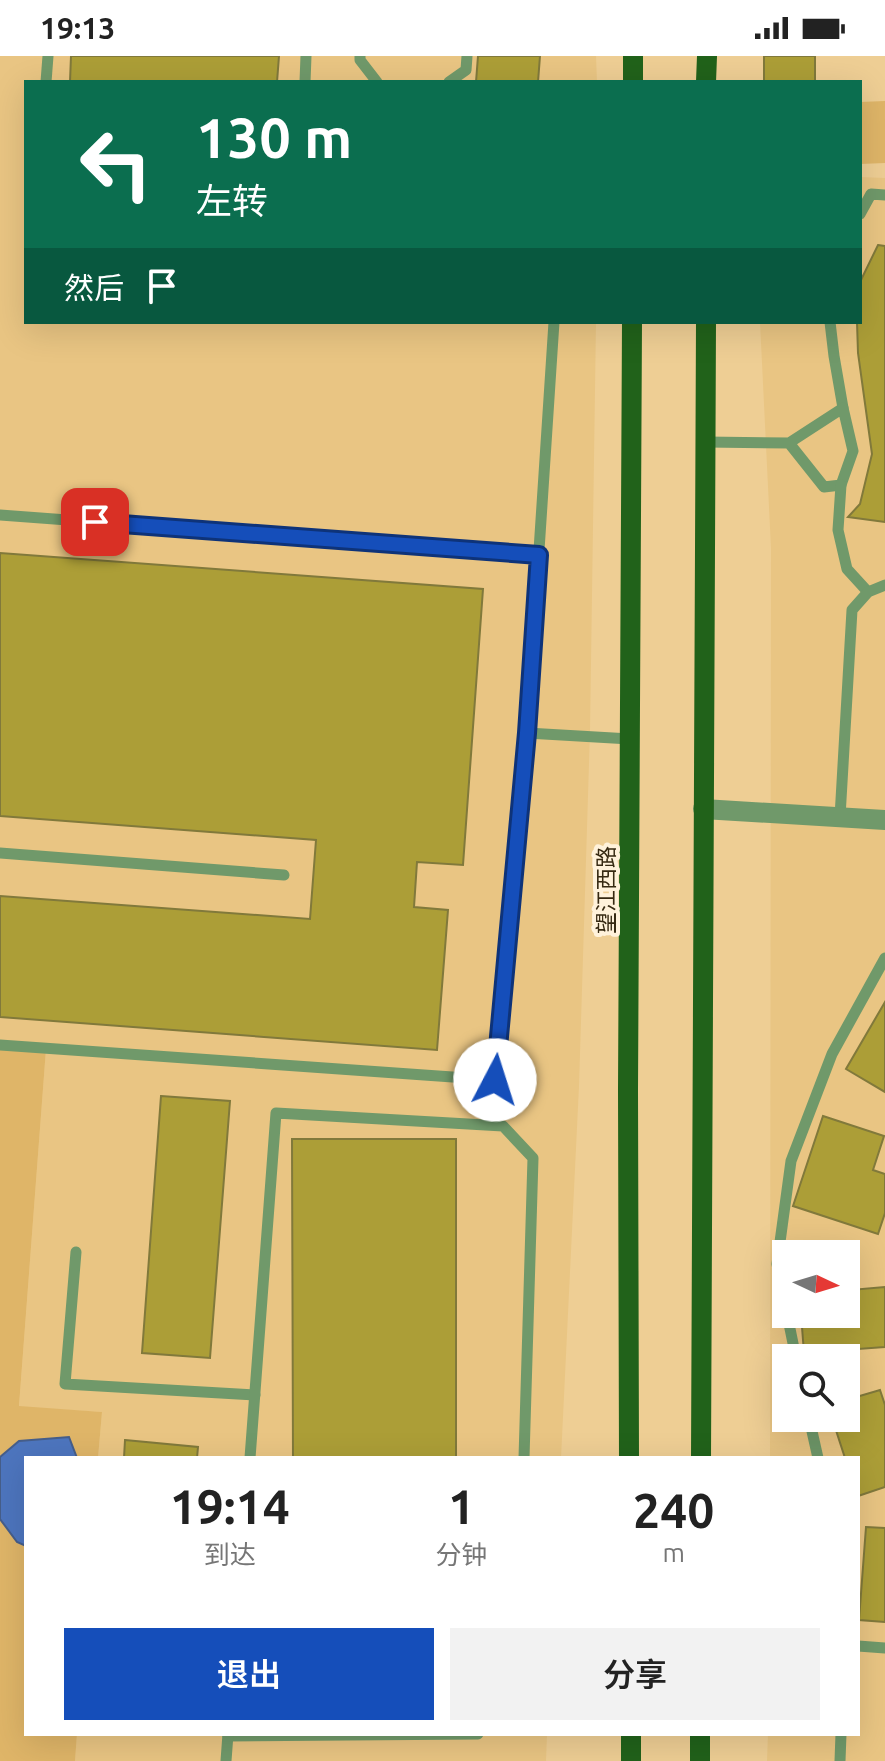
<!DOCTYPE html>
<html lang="zh">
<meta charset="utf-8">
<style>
body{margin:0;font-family:Ubuntu,"Noto Sans SC",sans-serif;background:#f2f2f2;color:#222;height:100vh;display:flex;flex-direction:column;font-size:30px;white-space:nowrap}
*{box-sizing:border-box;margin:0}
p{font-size:26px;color:#767676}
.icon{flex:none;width:44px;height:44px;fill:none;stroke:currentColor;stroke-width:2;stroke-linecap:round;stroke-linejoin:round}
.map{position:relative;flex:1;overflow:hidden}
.side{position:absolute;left:24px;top:1400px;width:836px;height:280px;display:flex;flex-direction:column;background:#fff;border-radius:0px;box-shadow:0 8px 32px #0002}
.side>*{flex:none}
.top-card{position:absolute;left:24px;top:24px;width:838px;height:244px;border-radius:0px;box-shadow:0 8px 32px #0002;background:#0b6e4f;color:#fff;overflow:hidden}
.needle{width:52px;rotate:94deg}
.controls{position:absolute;left:772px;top:1184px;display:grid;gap:16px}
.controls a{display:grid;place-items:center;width:88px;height:88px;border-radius:0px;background:#fff;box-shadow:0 8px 32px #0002;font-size:40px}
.pin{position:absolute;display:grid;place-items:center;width:68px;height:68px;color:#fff;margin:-34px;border-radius:16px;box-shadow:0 4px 12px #0006}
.me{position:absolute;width:88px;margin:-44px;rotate:5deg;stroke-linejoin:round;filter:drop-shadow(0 0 6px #0008)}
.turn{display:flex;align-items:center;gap:28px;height:168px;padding:0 40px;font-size:36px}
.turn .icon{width:104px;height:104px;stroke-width:2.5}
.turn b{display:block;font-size:56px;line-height:68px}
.then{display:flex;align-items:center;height:76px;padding:0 40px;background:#0003;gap:16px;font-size:30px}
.eta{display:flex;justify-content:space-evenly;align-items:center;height:136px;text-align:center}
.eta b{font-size:48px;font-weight:600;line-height:56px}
.primary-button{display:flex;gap:16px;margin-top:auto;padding:16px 40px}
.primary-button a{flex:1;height:92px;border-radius:0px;background:#154eba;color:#fff;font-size:32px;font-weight:600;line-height:92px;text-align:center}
.primary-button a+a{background:#f2f2f2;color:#222}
.status{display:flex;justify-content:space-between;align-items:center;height:56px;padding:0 40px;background:#fff;direction:ltr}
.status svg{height:22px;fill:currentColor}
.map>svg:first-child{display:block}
.built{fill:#e9c583;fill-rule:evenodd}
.green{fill:#dfb568}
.water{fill:#4d75be;stroke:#465e8a;stroke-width:2}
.building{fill:#ac9e37;stroke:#81793b;stroke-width:2}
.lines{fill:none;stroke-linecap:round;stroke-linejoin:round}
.service{stroke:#70996a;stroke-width:11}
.minor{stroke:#70996a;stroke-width:20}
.primary{stroke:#21621a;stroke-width:20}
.route-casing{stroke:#0e3379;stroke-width:20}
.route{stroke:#154eba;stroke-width:14}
.labels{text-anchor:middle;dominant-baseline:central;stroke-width:8;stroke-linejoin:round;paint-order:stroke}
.street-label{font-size:22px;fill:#362912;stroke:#fff2db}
</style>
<div class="status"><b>19:13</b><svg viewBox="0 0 49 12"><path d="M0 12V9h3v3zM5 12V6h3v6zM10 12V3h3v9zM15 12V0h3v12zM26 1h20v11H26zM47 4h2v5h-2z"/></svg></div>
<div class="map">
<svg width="885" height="1705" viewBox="0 0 885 1705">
<rect width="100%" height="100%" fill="#eece94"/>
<!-- built -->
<g class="built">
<path d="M 0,0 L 596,0 L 597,26 L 26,26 L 26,266 L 596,266 L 590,675 L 579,1030 L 561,1402 L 98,1402 L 102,1356 L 19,1351 L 46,993 L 0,989 Z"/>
<path d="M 860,121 L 885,122 L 885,1705 L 767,1705 L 768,1678 L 858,1678 L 858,1402 L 770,1402 L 771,492 L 760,266 L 860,266 ZM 786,1198 L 846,1198 L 846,1258 L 786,1258 ZM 786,1302 L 846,1302 L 846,1362 L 786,1362 Z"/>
<path d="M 77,1678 L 547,1678 L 546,1705 L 75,1705 Z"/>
</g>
<!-- green -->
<g class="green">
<path d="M 885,45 L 885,107 L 860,108 L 860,46 Z"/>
<path d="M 0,989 L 46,993 L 19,1350 L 102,1356 L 98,1402 L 26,1402 L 26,1678 L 77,1678 L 75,1705 L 0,1705 Z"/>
</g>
<!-- water -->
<path class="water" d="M 69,1381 L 77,1402 L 26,1402 L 26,1490 L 17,1486 L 0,1463 L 0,1401 L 19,1385 Z"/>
<!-- building -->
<g class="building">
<path d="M 71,0 L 279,0 L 277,26 L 70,26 Z"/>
<path d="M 478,0 L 540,0 L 538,26 L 476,26 Z"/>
<rect x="764" y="0" width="51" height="26"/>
<path d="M 878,189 L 885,190 L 885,466 L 848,461 L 860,448 L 872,398 L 858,297 L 857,266 L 860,266 L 860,226 Z"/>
<path d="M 0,497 L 483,533 L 463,809 L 417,806 L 414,851 L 448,854 L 437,994 L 0,961 L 0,840 L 310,863 L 316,784 L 0,760 Z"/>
<path d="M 885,946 L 885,1036 L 846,1013 Z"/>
<path d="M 161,1040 L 230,1045 L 210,1302 L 142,1297 Z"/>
<path d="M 823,1060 L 884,1080 L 873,1114 L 885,1118 L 885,1157 L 878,1178 L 793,1150 Z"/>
<path d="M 292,1083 L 456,1083 L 456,1402 L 293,1402 Z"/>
<path d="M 850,1208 L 851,1234 L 885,1231 L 885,1291 L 804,1297 L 801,1258 L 846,1258 L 846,1209 Z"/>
<path d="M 880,1334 L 885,1349 L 885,1431 L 858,1440 L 858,1402 L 845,1402 L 832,1362 L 846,1362 L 846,1344 Z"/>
<path d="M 125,1384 L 198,1391 L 197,1402 L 124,1402 Z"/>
<path d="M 866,1471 L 885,1472 L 885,1566 L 859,1564 Z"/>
</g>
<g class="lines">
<!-- service -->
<g class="service">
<path d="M 360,0 L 360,4 L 377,26"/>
<path d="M 46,26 L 48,0"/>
<path d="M 305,26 L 306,0"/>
<path d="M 449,26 L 466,14 L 467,0"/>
<path d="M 860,158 L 871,138 L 885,139"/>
<path d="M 830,266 L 834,300 L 843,352"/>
<path d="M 705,386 L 789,387 L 824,431 L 841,429 L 853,395 L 843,352 L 789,387"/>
<path d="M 841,429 L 838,474 L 847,513 L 868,536"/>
<path d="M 0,459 L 539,499"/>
<path d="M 527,677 L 630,683"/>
<path d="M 840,761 L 852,554 L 868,536 L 885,529"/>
<path d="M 0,797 L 284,819"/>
<path d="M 0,989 L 495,1024 L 527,677 L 554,266"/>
<path d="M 76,1196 L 65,1328 L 255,1339"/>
<path d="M 786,1255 L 777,1208 L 791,1105 L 832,998 L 885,902"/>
<path d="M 787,1258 L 796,1302"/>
<path d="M 809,1362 L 818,1402"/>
<path d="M 250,1402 L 276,1057 L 503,1070 L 533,1102 L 524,1402"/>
<path d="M 858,1590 L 885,1592"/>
<path d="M 228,1680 L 478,1678"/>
<path d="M 226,1705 L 228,1678"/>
<path d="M 840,1705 L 841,1678"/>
</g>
<!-- minor -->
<path class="minor" d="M 703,753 L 885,764"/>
<!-- primary -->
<g class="primary">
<path d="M 633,26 L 633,0"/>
<path d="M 706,26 L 707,0"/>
<path d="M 629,1402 L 628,1034 L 632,266"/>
<path d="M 701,1402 L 706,266"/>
<path d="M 631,1678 L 631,1705"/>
<path d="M 700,1705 L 700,1678"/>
</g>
</g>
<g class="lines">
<!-- route casing -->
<g class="route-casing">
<path id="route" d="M 95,466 L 539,499 L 527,677 L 495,1024"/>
</g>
<!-- route -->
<use href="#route" class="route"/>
</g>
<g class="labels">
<!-- street labels -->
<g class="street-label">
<text transform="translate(605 834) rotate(-90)">望江西路</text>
</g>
</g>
</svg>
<div class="controls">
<a><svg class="needle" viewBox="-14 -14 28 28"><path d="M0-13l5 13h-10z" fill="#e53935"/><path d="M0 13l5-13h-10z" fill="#767676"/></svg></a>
<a><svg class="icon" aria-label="search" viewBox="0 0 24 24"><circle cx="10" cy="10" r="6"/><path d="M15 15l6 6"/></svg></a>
</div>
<div class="pin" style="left:95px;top:466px;background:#d93025"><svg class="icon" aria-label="arrive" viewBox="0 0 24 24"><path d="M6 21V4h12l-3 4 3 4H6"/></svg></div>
<svg class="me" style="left:495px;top:1024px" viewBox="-20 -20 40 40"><circle r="19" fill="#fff"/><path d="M0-13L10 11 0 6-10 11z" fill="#154eba"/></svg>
<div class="top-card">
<div class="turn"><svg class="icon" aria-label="left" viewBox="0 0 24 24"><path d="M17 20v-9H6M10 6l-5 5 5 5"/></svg><div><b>130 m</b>左转</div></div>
<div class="then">然后<svg class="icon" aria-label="arrive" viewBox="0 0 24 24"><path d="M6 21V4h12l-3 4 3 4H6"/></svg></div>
</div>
<section class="side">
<div class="eta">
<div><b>19:14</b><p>到达</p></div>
<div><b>1</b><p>分钟</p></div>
<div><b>240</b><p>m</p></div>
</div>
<div class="primary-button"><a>退出</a><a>分享</a></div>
</section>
</div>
